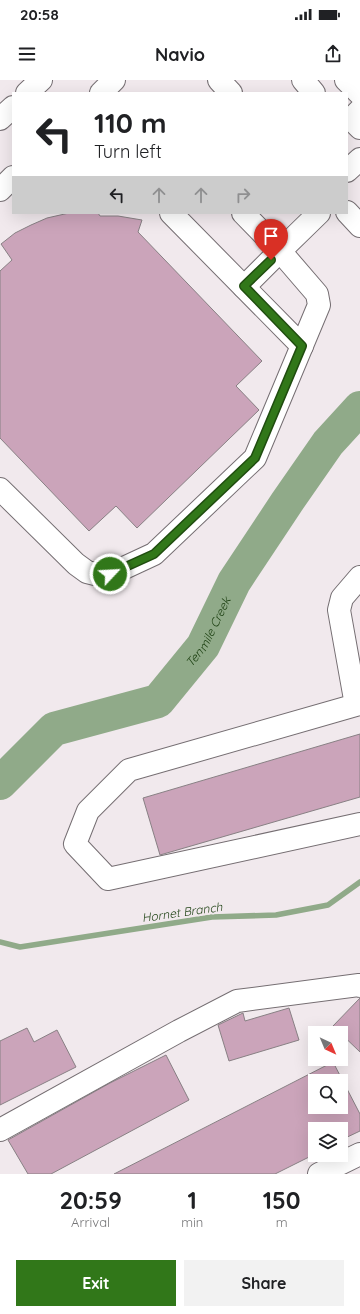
<!DOCTYPE html>
<style>
body{margin:0;font-family:Quicksand,sans-serif;background:#f2f2f2;color:#202124;height:100vh;display:flex;flex-direction:column;font-size:15px;white-space:nowrap}
*{box-sizing:border-box;margin:0}
p{font-size:13px;color:#757577}
.icon{flex:none;width:22px;height:22px;fill:none;stroke:currentColor;stroke-width:2;stroke-linecap:round;stroke-linejoin:round}
.map{position:relative;height:1094px;overflow:hidden}
.sheet{display:flex;flex-direction:column;background:#fff;flex:1}
.sheet>*{flex:none}
.top-card{position:absolute;left:12px;top:12px;width:336px;height:122px;border-radius:0px;box-shadow:0 4px 16px #0002;background:#fff;color:#202124;overflow:hidden}
.needle{width:26px;rotate:136deg}
.buttons{position:absolute;left:308px;top:946px;display:grid;gap:8px}
.buttons a{display:grid;place-items:center;width:40px;height:40px;border-radius:0px;background:#fff;box-shadow:0 4px 16px #0002;font-size:20px}
.pin{position:absolute;display:grid;place-items:center;width:34px;height:34px;color:#fff;margin:-41px -17px;border-radius:50% 50% 50% 0;rotate:-45deg;box-shadow:0 0 4px #0007}
.pin .icon{rotate:45deg}
.me{position:absolute;width:44px;margin:-22px;rotate:65deg;stroke-linejoin:round;filter:drop-shadow(0 0 3px #0008)}
.turn{display:flex;align-items:center;gap:14px;height:84px;padding:0 16px;font-size:18px}
.turn .icon{width:52px;height:52px;stroke-width:2.5}
.turn b{display:block;font-size:28px;line-height:34px}
.lanes{display:flex;align-items:center;height:38px;padding:0 16px;background:#0003;justify-content:center;gap:20px;direction:ltr}
.lanes .off{opacity:.35}
.eta{display:flex;justify-content:space-evenly;align-items:center;height:68px;text-align:center}
.eta b{font-size:24px;font-weight:800;line-height:28px}
.primary-button{display:flex;gap:8px;margin-top:auto;padding:8px 16px}
.primary-button a{flex:1;height:46px;border-radius:0px;background:#317719;color:#fff;font-size:16px;font-weight:800;line-height:46px;text-align:center}
.primary-button a+a{background:#f2f2f2;color:#202124}
.status{display:flex;justify-content:space-between;align-items:center;height:28px;padding:0 20px;background:#fff;direction:ltr}
.status svg{height:11px;fill:currentColor}
header{display:flex;justify-content:space-between;align-items:center;height:52px;padding:0 16px;background:#fff;font-size:18px;font-weight:800}
.map>svg:first-child{display:block}
.lines{fill:none;stroke-linecap:round;stroke-linejoin:round}
.stream{stroke:#90aa89;stroke-width:5.5}
.river{stroke:#90aa89;stroke-width:34}
.building{fill:#cba4ba;stroke:#888084;fill-rule:evenodd}
.minor-casing{stroke:#756e72;stroke-width:24}
.minor{stroke:#fff;stroke-width:22}
.route-casing{stroke:#204d10;stroke-width:10}
.route{stroke:#317719;stroke-width:7}
.labels{text-anchor:middle;dominant-baseline:central;stroke-width:4;stroke-linejoin:round;paint-order:stroke}
.water-label{font-size:12px;font-style:italic;fill:#1b3f10;stroke:#f1e9ed}
</style>
<div class="status"><b>20:58</b><svg viewBox="0 0 49 12"><path d="M0 12V9h3v3zM5 12V6h3v6zM10 12V3h3v9zM15 12V0h3v12zM26 1h20v11H26zM47 4h2v5h-2z"/></svg></div>
<header><svg class="icon" aria-label="menu" viewBox="0 0 24 24"><path d="M4 6h16M4 12h16M4 18h16"/></svg>Navio<svg class="icon" aria-label="share" viewBox="0 0 24 24"><path d="M12 15V3M7 8l5-5 5 5M5 13v7h14v-7"/></svg></header>
<div class="map">
<svg width="360" height="1094" viewBox="0 0 360 1094">
<rect width="100%" height="100%" fill="#f1e9ed"/>
<g class="lines">
<!-- stream -->
<path class="stream" d="M 0,862 L 20,867 L 212,837 L 276,835 L 328,825 L 360,802"/>
<!-- river -->
<path class="river" id="s1" d="M 0,703 L 54,649 L 158,621 L 203,566 L 234,502 L 287,422 L 328,363 L 360,328"/>
</g>
<!-- building -->
<g class="building">
<path d="M 69,133 L 98,133 L 100,136 L 118,136 L 142,140 L 138,152 L 262,281 L 236,306 L 259,330 L 137,448 L 116,426 L 89,451 L 0,358 L 0,191 L 12,180 L 1,164 L 15,153 L 31,145 L 47,138 Z"/>
<path d="M 360,654 L 360,717 L 160,775 L 143,718 Z"/>
<path d="M 360,918 L 360,972 L 333,946 Z"/>
<path d="M 289,928 L 299,960 L 229,981 L 218,945 L 243,933 L 245,941 Z"/>
<path d="M 27,948 L 34,962 L 57,950 L 76,987 L 0,1025 L 0,961 Z"/>
<path d="M 166,975 L 189,1020 L 51,1094 L 28,1094 L 8,1060 L 110,1003 Z"/>
<path d="M 333,982 L 360,1034 L 360,1051 L 341,1060 L 341,1049 L 315,1049 L 315,1074 L 275,1094 L 114,1094 ZM 315,1001 L 341,1001 L 341,1027 L 315,1027 Z"/>
</g>
<g class="lines">
<!-- minor casing -->
<g class="minor-casing">
<g id="minor">
<path d="M 219,0 L 231,13"/>
<path d="M 303,0 L 314,13"/>
<path d="M 346,0 L 360,14"/>
<path d="M 27,13 L 41,0"/>
<path d="M 101,13 L 114,0"/>
<path d="M 360,30 L 351,39 L 360,48"/>
<path d="M 0,39 L 13,27"/>
<path d="M 347,91 L 360,79"/>
<path d="M 0,110 L 13,97"/>
<path d="M 347,132 L 360,146"/>
<path d="M 171,133 L 302,266"/>
<path d="M 243,133 L 280,171 L 244,207"/>
<path d="M 0,409 L 76,484 L 87,492 L 95,494 L 111,494 L 154,474 L 255,378 L 319,225 L 317,214 L 280,171 L 319,133"/>
<path d="M 360,497 L 342,518 L 339,530 L 356,625 L 129,690 L 88,731 L 75,764 L 108,799 L 360,744"/>
<path d="M 0,1050 L 179,951 L 237,921 L 359,905 L 360,906"/>
<path d="M 319,1094 L 360,1074"/>
</g>
</g>
<!-- minor -->
<use href="#minor" class="minor"/>
</g>
<g class="lines">
<!-- route casing -->
<g class="route-casing">
<path id="route" d="M 110,494 L 154,474 L 255,378 L 302,266 L 244,206 L 271,180"/>
</g>
<!-- route -->
<use href="#route" class="route"/>
</g>
<g class="labels">
<!-- water labels -->
<g class="water-label">
<text stroke="none"><textPath href="#s1" startOffset="270">Tenmile Creek</textPath></text>
<text transform="translate(182 832) rotate(-8)">Hornet Branch</text>
</g>
</g>
</svg>
<div class="buttons">
<a><svg class="needle" viewBox="-14 -14 28 28"><path d="M0-13l5 13h-10z" fill="#e53935"/><path d="M0 13l5-13h-10z" fill="#757577"/></svg></a>
<a><svg class="icon" aria-label="search" viewBox="0 0 24 24"><circle cx="10" cy="10" r="6"/><path d="M15 15l6 6"/></svg></a>
<a><svg class="icon" aria-label="layers" viewBox="0 0 24 24"><path d="M12 4l9 5-9 5-9-5zM3 14l9 5 9-5"/></svg></a>
</div>
<div class="pin" style="left:271px;top:180px;background:#d93025"><svg class="icon" aria-label="arrive" viewBox="0 0 24 24"><path d="M6 21V4h12l-3 4 3 4H6"/></svg></div>
<svg class="me" style="left:110px;top:494px" viewBox="-20 -20 40 40"><circle r="17" fill="#317719" stroke="#fff" stroke-width="3"/><path d="M0-11L8 9 0 5-8 9z" fill="#fff"/></svg>
<div class="top-card">
<div class="turn"><svg class="icon" aria-label="left" viewBox="0 0 24 24"><path d="M17 20v-9H6M10 6l-5 5 5 5"/></svg><div><b>110 m</b>Turn left</div></div>
<div class="lanes"><svg class="icon" aria-label="left" viewBox="0 0 24 24"><path d="M17 20v-9H6M10 6l-5 5 5 5"/></svg><svg class="icon off" aria-label="ahead" viewBox="0 0 24 24"><path d="M12 20V5M6 11l6-6 6 6"/></svg><svg class="icon off" aria-label="ahead" viewBox="0 0 24 24"><path d="M12 20V5M6 11l6-6 6 6"/></svg><svg class="icon off" aria-label="right" viewBox="0 0 24 24"><path d="M7 20v-9h11M14 6l5 5-5 5"/></svg></div>
</div>
</div>
<section class="sheet">
<div class="eta">
<div><b>20:59</b><p>Arrival</p></div>
<div><b>1</b><p>min</p></div>
<div><b>150</b><p>m</p></div>
</div>
<div class="primary-button"><a>Exit</a><a>Share</a></div>
</section>
